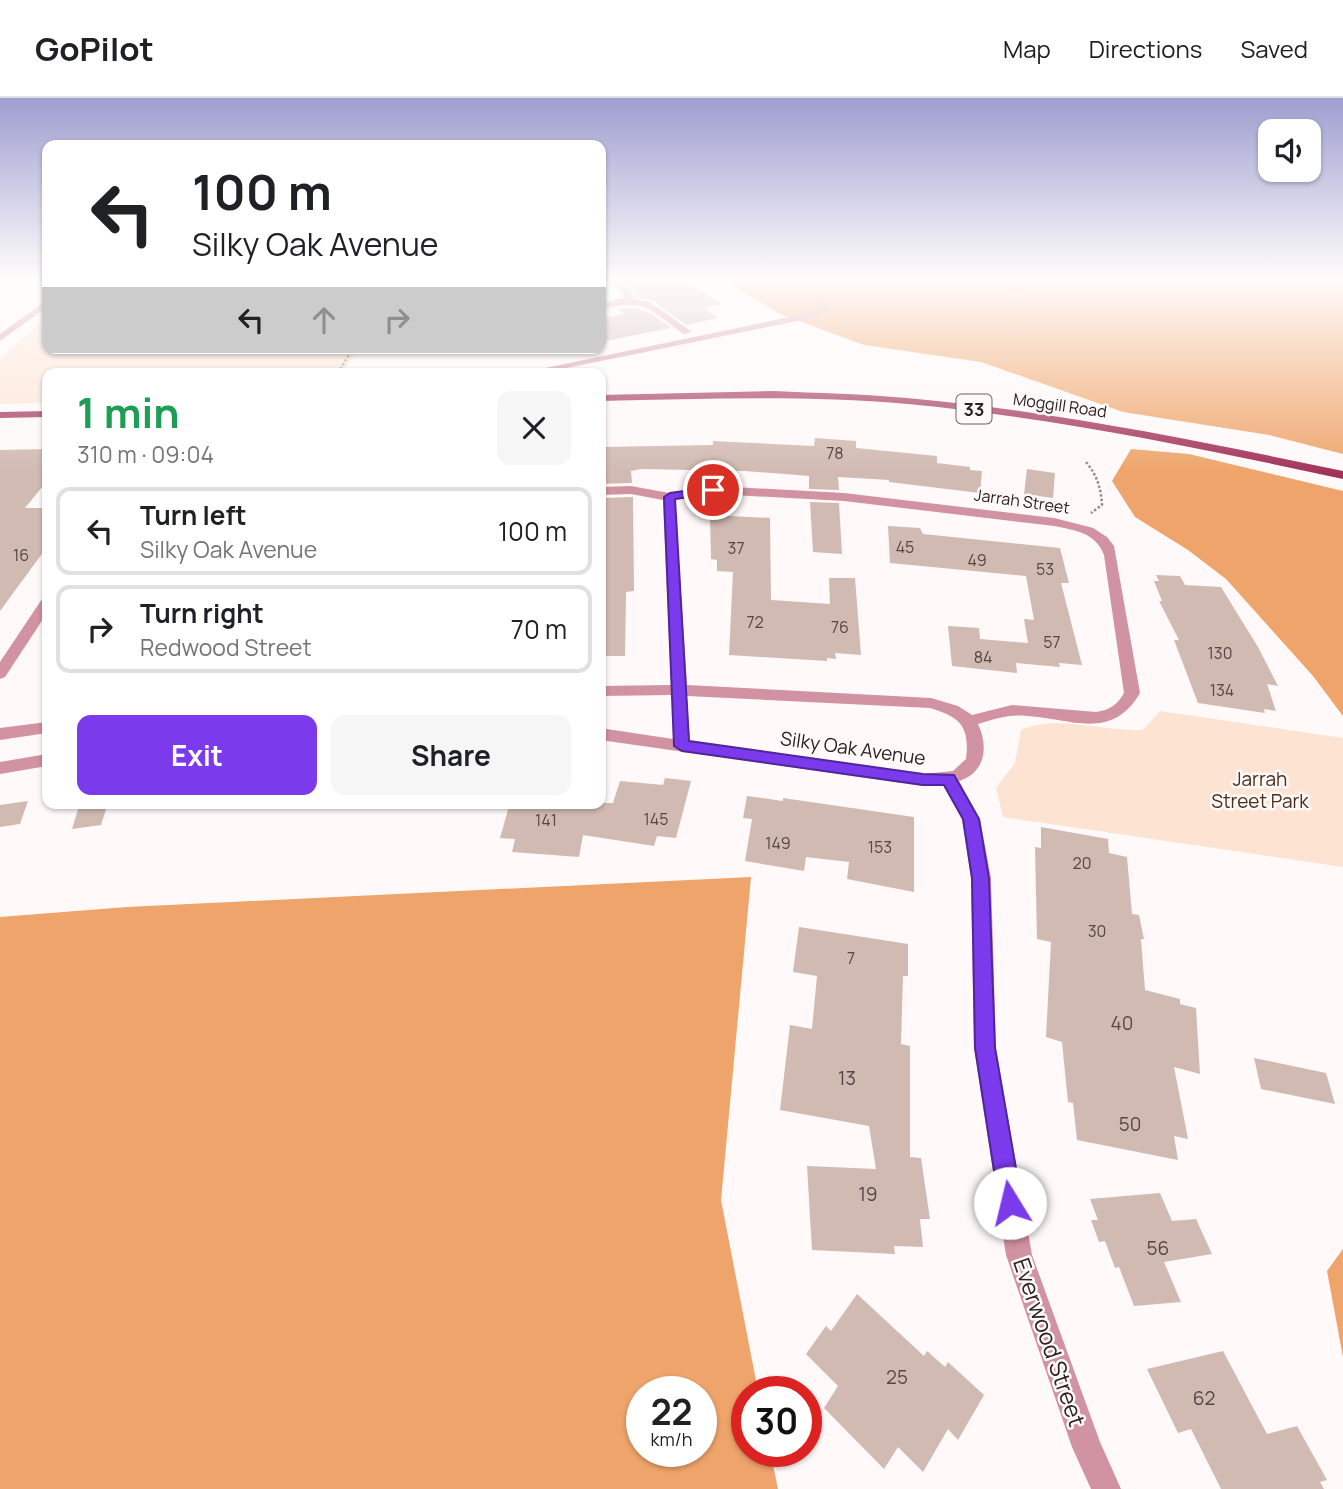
<!DOCTYPE html>
<meta charset="utf-8">
<style>
body{margin:0;font-family:Manrope,sans-serif;background:#f6f6f6;color:#202124;height:100vh;display:flex;flex-direction:column;font-size:26px;white-space:nowrap}
*{box-sizing:border-box;margin:0}
p{font-size:23px;color:#757577}
.icon{flex:none;width:38px;height:38px;fill:none;stroke:currentColor;stroke-width:2;stroke-linecap:round;stroke-linejoin:round}
.map{position:relative;flex:1;overflow:hidden}
.side{position:absolute;left:42px;top:270px;width:564px;height:441px;display:flex;flex-direction:column;background:#fff;border-radius:14px;box-shadow:0 2px 5px #0004}
.side>*{flex:none}
.guide{position:absolute;left:42px;top:42px;width:564px;height:214px;border-radius:14px;box-shadow:0 2px 5px #0004;background:#fff;color:#202124;overflow:hidden}
.tools{position:absolute;left:1258px;top:21px;display:grid;gap:14px}
.tools a{display:grid;place-items:center;width:63px;height:63px;border-radius:14px;background:#fff;box-shadow:0 2px 5px #0004;font-size:35px}
.speed{position:absolute;left:626px;top:1278px;display:flex;gap:14px;font-size:35px;font-weight:700;text-align:center}
.speed>*{display:grid;place-content:center;width:91px;height:91px;border-radius:50%;background:#fff;box-shadow:0 2px 5px #0004;line-height:1}
.speed small{font-size:18px;font-weight:400}
.speed .limit{border:10px solid #d22;background:#fff;color:#111}
.pin{position:absolute;display:grid;place-items:center;width:60px;height:60px;color:#fff;margin:-30px;border:4px solid #fff;border-radius:50%;box-shadow:0 2px 7px #0007}
.me{position:absolute;width:77px;margin:-38px;rotate:351deg;stroke-linejoin:round;filter:drop-shadow(0 0 5px #0008)}
.turn{display:flex;align-items:center;gap:24px;height:147px;padding:0 35px;font-size:32px}
.turn .icon{width:91px;height:91px;stroke-width:2.5}
.turn b{display:block;font-size:49px;line-height:60px}
.lanes{display:flex;align-items:center;height:66px;padding:0 35px;background:#0003;justify-content:center;gap:35px;direction:ltr}
.lanes .off{opacity:.35}
.round{display:grid;place-items:center;flex:none;width:74px;height:74px;border-radius:14px;background:#f6f6f6}
.headline{display:flex;align-items:center;justify-content:space-between;height:119px;padding:0 35px}
h1{font-size:42px;font-weight:700;line-height:52px;color:#1e9e55}
.cta{display:flex;gap:14px;margin-top:auto;padding:14px 35px}
.cta a{flex:1;height:80px;border-radius:14px;background:#7c3aed;color:#fff;font-size:28px;font-weight:700;line-height:80px;text-align:center}
.cta a+a{background:#f6f6f6;color:#202124}
ul{padding:0;list-style:none}
li{display:flex;align-items:center;gap:21px;height:88px;margin:0 14px 10px;padding:0 21px;border:4px solid #e0e0e0;border-radius:14px}
li div{flex:1}
li b{display:block;font-size:26px}
li em{font-style:normal}
header{display:flex;align-items:center;gap:42px;box-sizing:border-box;height:98px;padding:0 35px;background:#fff;border-bottom:2px solid #e0e0e0}
header strong{font-size:33px}
nav{display:flex;gap:38px;margin-inline-start:auto;font-size:24px}
.map>svg:first-child{display:block}
.green{fill:#fde4d2}
.forest{fill:#eea46a;fill-rule:evenodd}
.building{fill:#d1bab2}
.lines{fill:none;stroke-linecap:round;stroke-linejoin:round}
.path{stroke:#948c8c;stroke-width:2.5;stroke-dasharray:2.5 2;stroke-linecap:butt}
.minor{fill:#d192a1;fill-rule:evenodd}
.tertiary{fill:#d192a1;fill-rule:evenodd}
.primary{fill:#a13259;fill-rule:evenodd}
.route{fill:#7c3aed;stroke:#51269a;stroke-width:2}
.labels{text-anchor:middle;dominant-baseline:central;stroke-width:5;stroke-linejoin:round;paint-order:stroke}
.far-street-label{font-size:16px;fill:#2b2121;stroke:#fff9f9}
.number-label{font-size:16px;fill:#544745}
.shield{fill:#fff9f9;stroke:#6b6262;stroke-width:2}
.shield-label{font-size:18px;font-weight:bold;fill:#2b2121}
.street-label{font-size:19px;fill:#2b2121;stroke:#fff9f9}
.park-label{font-size:19px;fill:#4c2d15;stroke:#fff9f9}
.near-number-label{font-size:19px;fill:#544745}
.near-street-label{font-size:23px;fill:#2b2121;stroke:#fff9f9}
</style>
<header>
<strong>GoPilot</strong>
<nav><a>Map</a><a>Directions</a><a>Saved</a></nav>
</header>
<div class="map">
<svg width="1343" height="1391" viewBox="0 0 1343 1391">
<rect width="100%" height="100%" fill="#fff9f9"/>
<!-- green -->
<g class="green">
<path d="M 47,219 L 47,250 L 358,250 L 343,275 L 47,275 L 47,305 L 0,306 L 0,261 Z"/>
<path d="M 1160,613 L 1343,640 L 1343,769 L 1003,719 L 996,690 L 1015,665 L 1021,632 C 1058,616 1103,634 1143,632 Z"/>
</g>
<!-- forest -->
<g class="forest">
<path d="M 733,181 L 1343,181 L 1343,356 L 1269,337 L 1123,314 L 981,264 L 864,247 L 780,216 L 734,188 Z"/>
<path d="M 1131,351 L 1189,356 L 1343,393 L 1343,618 L 1313,578 L 1226,481 L 1188,452 L 1135,419 L 1112,383 Z"/>
<path d="M 751,779 L 721,1102 L 758,1293 L 747,1293 L 747,1353 L 770,1353 L 778,1391 L 0,1391 L 0,819 L 127,809 ZM 642,1293 L 702,1293 L 702,1353 L 642,1353 Z"/>
<path d="M 1343,1151 L 1343,1259 L 1327,1173 Z"/>
</g>
<!-- building -->
<g class="building">
<path d="M 647,181 L 681,181 L 722,206 L 703,210 L 718,220 L 686,227 L 652,202 L 636,199 L 635,192 L 625,185 Z"/>
<path d="M 636,210 L 652,216 L 671,230 L 600,244 L 600,221 L 624,216 L 618,211 Z"/>
<path d="M 815,340 L 856,343 L 856,350 L 937,358 L 937,365 L 970,369 L 970,372 L 982,373 L 980,395 L 889,384 L 889,382 L 838,379 L 839,392 L 809,391 L 809,378 L 745,373 L 641,371 L 631,373 L 632,385 L 600,386 L 600,349 L 713,347 L 713,343 L 814,348 Z"/>
<path d="M 47,351 L 47,383 L 25,410 L 47,410 L 47,449 L 0,513 L 0,352 Z"/>
<path d="M 1027,371 L 1055,375 L 1053,400 L 1024,396 Z"/>
<path d="M 633,399 L 634,493 L 626,494 L 625,558 L 600,558 L 600,400 Z"/>
<path d="M 810,404 L 839,405 L 842,456 L 813,454 Z"/>
<path d="M 710,417 L 770,420 L 771,502 L 830,506 L 829,480 L 855,480 L 861,557 L 835,555 L 836,561 L 827,560 L 827,563 L 729,557 L 733,474 L 717,473 L 717,462 L 711,461 Z"/>
<path d="M 888,428 L 920,430 L 923,436 L 1060,450 L 1069,485 L 1061,485 L 1082,567 L 1059,565 L 1060,569 L 1016,565 L 1017,575 L 952,568 L 948,528 L 979,530 L 980,541 L 1028,545 L 1024,521 L 1034,522 L 1026,478 L 890,465 Z"/>
<path d="M 1156,477 L 1180,478 L 1185,487 L 1221,489 L 1258,549 L 1278,588 L 1267,586 L 1276,613 L 1264,611 L 1265,615 L 1198,605 L 1174,542 L 1179,542 L 1159,503 L 1162,503 L 1154,483 L 1159,483 Z"/>
<path d="M 665,680 L 691,683 L 676,740 L 657,738 L 654,748 L 583,737 L 579,759 L 512,754 L 515,741 L 500,740 L 510,705 L 613,705 L 620,683 L 663,687 Z"/>
<path d="M 747,698 L 783,703 L 783,700 L 914,719 L 914,794 L 847,781 L 849,764 L 806,759 L 804,773 L 745,763 L 752,721 L 743,720 Z"/>
<path d="M 28,703 L 20,726 L 0,729 L 0,707 Z"/>
<path d="M 80,705 L 108,705 L 101,727 L 72,731 Z"/>
<path d="M 1041,729 L 1108,741 L 1109,755 L 1127,759 L 1132,816 L 1139,817 L 1144,841 L 1141,841 L 1145,892 L 1180,901 L 1180,906 L 1196,910 L 1200,976 L 1174,969 L 1188,1041 L 1174,1038 L 1178,1062 L 1077,1042 L 1073,1005 L 1068,1004 L 1062,944 L 1046,939 L 1051,844 L 1037,841 L 1035,749 L 1041,750 Z"/>
<path d="M 799,829 L 908,846 L 908,878 L 903,878 L 901,946 L 910,948 L 910,1059 L 921,1060 L 930,1121 L 920,1121 L 923,1149 L 894,1148 L 895,1156 L 812,1152 L 807,1068 L 876,1071 L 869,1028 L 780,1012 L 790,927 L 812,931 L 817,878 L 793,874 Z"/>
<path d="M 1254,960 L 1326,975 L 1335,1006 L 1261,991 Z"/>
<path d="M 1160,1095 L 1172,1123 L 1196,1121 L 1212,1156 L 1164,1164 L 1181,1204 L 1134,1208 L 1119,1169 L 1115,1170 L 1105,1143 L 1099,1144 L 1091,1122 L 1098,1122 L 1090,1101 Z"/>
<path d="M 857,1196 L 924,1258 L 927,1253 L 945,1269 L 948,1264 L 984,1297 L 958,1342 L 948,1331 L 923,1374 L 898,1349 L 884,1371 L 824,1310 L 838,1288 L 806,1256 L 826,1228 L 831,1233 Z"/>
<path d="M 1223,1253 L 1267,1336 L 1297,1328 L 1327,1382 L 1320,1384 L 1324,1391 L 1221,1391 L 1191,1331 L 1178,1335 L 1147,1271 Z"/>
</g>
<g class="lines">
<!-- path -->
<g class="path">
<path d="M 338,275 L 353,250"/>
<path d="M 1086,364 C 1097,377 1101,390 1102,407 L 1091,415"/>
</g>
<!-- minor -->
<g class="minor">
<path d="M 607,181 L 616,181 L 633,194 L 634,201 L 650,204 L 692,234 L 684,236 C 648,211 645,199 600,212 L 600,206 L 626,199 Z"/>
<path d="M 822,204 L 829,211 L 812,220 L 542,275 L 521,275 L 809,215 L 820,210 L 818,207 Z"/>
<path d="M 631,388 L 669,395 L 713,388 L 844,395 L 1054,420 L 1093,430 L 1107,439 L 1114,448 L 1140,595 C 1112,643 1072,621 1027,618 C 1010,616 994,621 978,626 C 989,649 985,675 959,683 L 980,721 L 991,780 L 996,950 L 1032,1157 L 1100,1344 L 1121,1391 L 1091,1391 L 1072,1349 L 1006,1157 L 974,950 L 971,780 L 962,721 L 943,687 L 923,688 L 600,642 L 600,630 L 673,641 L 672,597 L 600,598 L 600,588 L 671,587 L 663,402 L 631,396 L 600,397 L 600,389 ZM 713,396 L 844,403 L 1054,428 C 1075,432 1096,435 1104,457 L 1124,595 C 1117,607 1110,612 1096,614 L 1012,607 L 972,617 L 958,608 L 931,600 L 687,587 L 675,402 ZM 687,598 L 930,610 C 960,619 970,628 966,661 L 953,673 L 923,676 L 690,643 Z"/>
<path d="M 47,500 L 47,515 L 5,579 L 0,581 L 0,564 L 42,501 Z"/>
<path d="M 47,624 L 47,635 L 0,642 L 0,630 Z"/>
<path d="M 47,656 L 47,668 L 0,676 L 0,664 Z"/>
</g>
<!-- tertiary -->
<path class="tertiary" d="M 47,202 L 47,209 L 0,243 L 0,236 Z"/>
<!-- primary -->
<g class="primary">
<path d="M 774,293 C 818,295 863,296 907,300 C 1054,313 1199,343 1343,373 L 1343,381 C 1199,350 1055,320 908,306 C 806,297 703,301 600,303 L 600,297 Z"/>
<path d="M 47,313 L 47,319 L 0,320 L 0,314 Z"/>
</g>
</g>
<!-- sky -->
<linearGradient id="sky" x2="0" y2="1"><stop stop-color="#9e9ed0"/><stop offset="0.48" stop-color="#fffcfc"/><stop offset="1" stop-color="#fffcfc" stop-opacity="0"/></linearGradient>
<rect width="1343" height="376" fill="url(#sky)"/>
<!-- route -->
<path class="route" d="M 713,389 L 717,390 L 717,395 L 675,401 L 689,643 L 923,676 L 954,677 L 979,721 L 989,780 L 995,950 L 1022,1105 L 1018,1113 L 1010,1117 L 1002,1113 L 999,1105 L 975,950 L 972,780 L 963,721 L 944,687 L 923,687 L 682,653 L 674,648 L 664,399 L 670,395 Z"/>
<g class="labels">
<!-- far-street labels -->
<g class="far-street-label">
<text transform="translate(1060 307) rotate(8)">Moggill Road</text>
<text transform="translate(1022 403) rotate(8)">Jarrah Street</text>
</g>
<!-- number labels -->
<g class="number-label">
<text x="835" y="355">78</text>
<text x="905" y="449">45</text>
<text x="736" y="450">37</text>
<text x="21" y="457">16</text>
<text x="977" y="462">49</text>
<text x="1045" y="471">53</text>
<text x="755" y="524">72</text>
<text x="840" y="529">76</text>
<text x="1052" y="544">57</text>
<text x="1220" y="555">130</text>
<text x="983" y="559">84</text>
<text x="1222" y="592">134</text>
<text x="656" y="721">145</text>
<text x="546" y="722">141</text>
<text x="778" y="745">149</text>
<text x="880" y="749">153</text>
<text x="1082" y="765">20</text>
<text x="1097" y="833">30</text>
<text x="851" y="860">7</text>
</g>
<!-- shield labels -->
<rect class="shield" x="956.5" y="296.5" width="35" height="29" rx="5"/>
<g class="shield-label">
<text x="974" y="311">33</text>
</g>
<!-- street labels -->
<g class="street-label">
<text transform="translate(853 650) rotate(8)">Silky Oak Avenue</text>
</g>
<!-- park labels -->
<g class="park-label">
<text x="1260" y="681">Jarrah<tspan x="1260" dy="22">Street Park</tspan></text>
</g>
<!-- near-number labels -->
<g class="near-number-label">
<text x="1122" y="925">40</text>
<text x="847" y="980">13</text>
<text x="1130" y="1026">50</text>
<text x="868" y="1096">19</text>
<text x="1158" y="1150">56</text>
<text x="897" y="1279">25</text>
<text x="1204" y="1300">62</text>
</g>
<!-- near-street labels -->
<g class="near-street-label">
<text transform="translate(1050 1244) rotate(71)">Everwood Street</text>
</g>
</g>
</svg>
<div class="tools">
<a><svg class="icon" aria-label="sound" viewBox="0 0 24 24"><path d="M4 9h4l5-4v14l-5-4H4zM17 9q2 3 0 6"/></svg></a>
</div>
<div class="speed"><div>22<small>km/h</small></div><div class="limit">30</div></div>
<div class="pin" style="left:713px;top:392px;background:#d93025"><svg class="icon" aria-label="arrive" viewBox="0 0 24 24"><path d="M6 21V4h12l-3 4 3 4H6"/></svg></div>
<svg class="me" style="left:1010px;top:1105px" viewBox="-20 -20 40 40"><circle r="19" fill="#fff"/><path d="M0-13L10 11 0 6-10 11z" fill="#7c3aed"/></svg>
<div class="guide">
<div class="turn"><svg class="icon" aria-label="left" viewBox="0 0 24 24"><path d="M17 20v-9H6M10 6l-5 5 5 5"/></svg><div><b>100 m</b>Silky Oak Avenue</div></div>
<div class="lanes"><svg class="icon" aria-label="left" viewBox="0 0 24 24"><path d="M17 20v-9H6M10 6l-5 5 5 5"/></svg><svg class="icon off" aria-label="ahead" viewBox="0 0 24 24"><path d="M12 20V5M6 11l6-6 6 6"/></svg><svg class="icon off" aria-label="right" viewBox="0 0 24 24"><path d="M7 20v-9h11M14 6l5 5-5 5"/></svg></div>
</div>
<section class="side">
<div class="headline"><div><h1>1 min</h1><p>310 m · 09:04</p></div><a class="round"><svg class="icon" aria-label="close" viewBox="0 0 24 24"><path d="M6 6l12 12M18 6L6 18"/></svg></a></div>
<ul>
<li><svg class="icon" aria-label="left" viewBox="0 0 24 24"><path d="M17 20v-9H6M10 6l-5 5 5 5"/></svg><div><b>Turn left</b><p>Silky Oak Avenue</p></div><em>100 m</em></li>
<li><svg class="icon" aria-label="right" viewBox="0 0 24 24"><path d="M7 20v-9h11M14 6l5 5-5 5"/></svg><div><b>Turn right</b><p>Redwood Street</p></div><em>70 m</em></li>
</ul>
<div class="cta"><a>Exit</a><a>Share</a></div>
</section>
</div>
